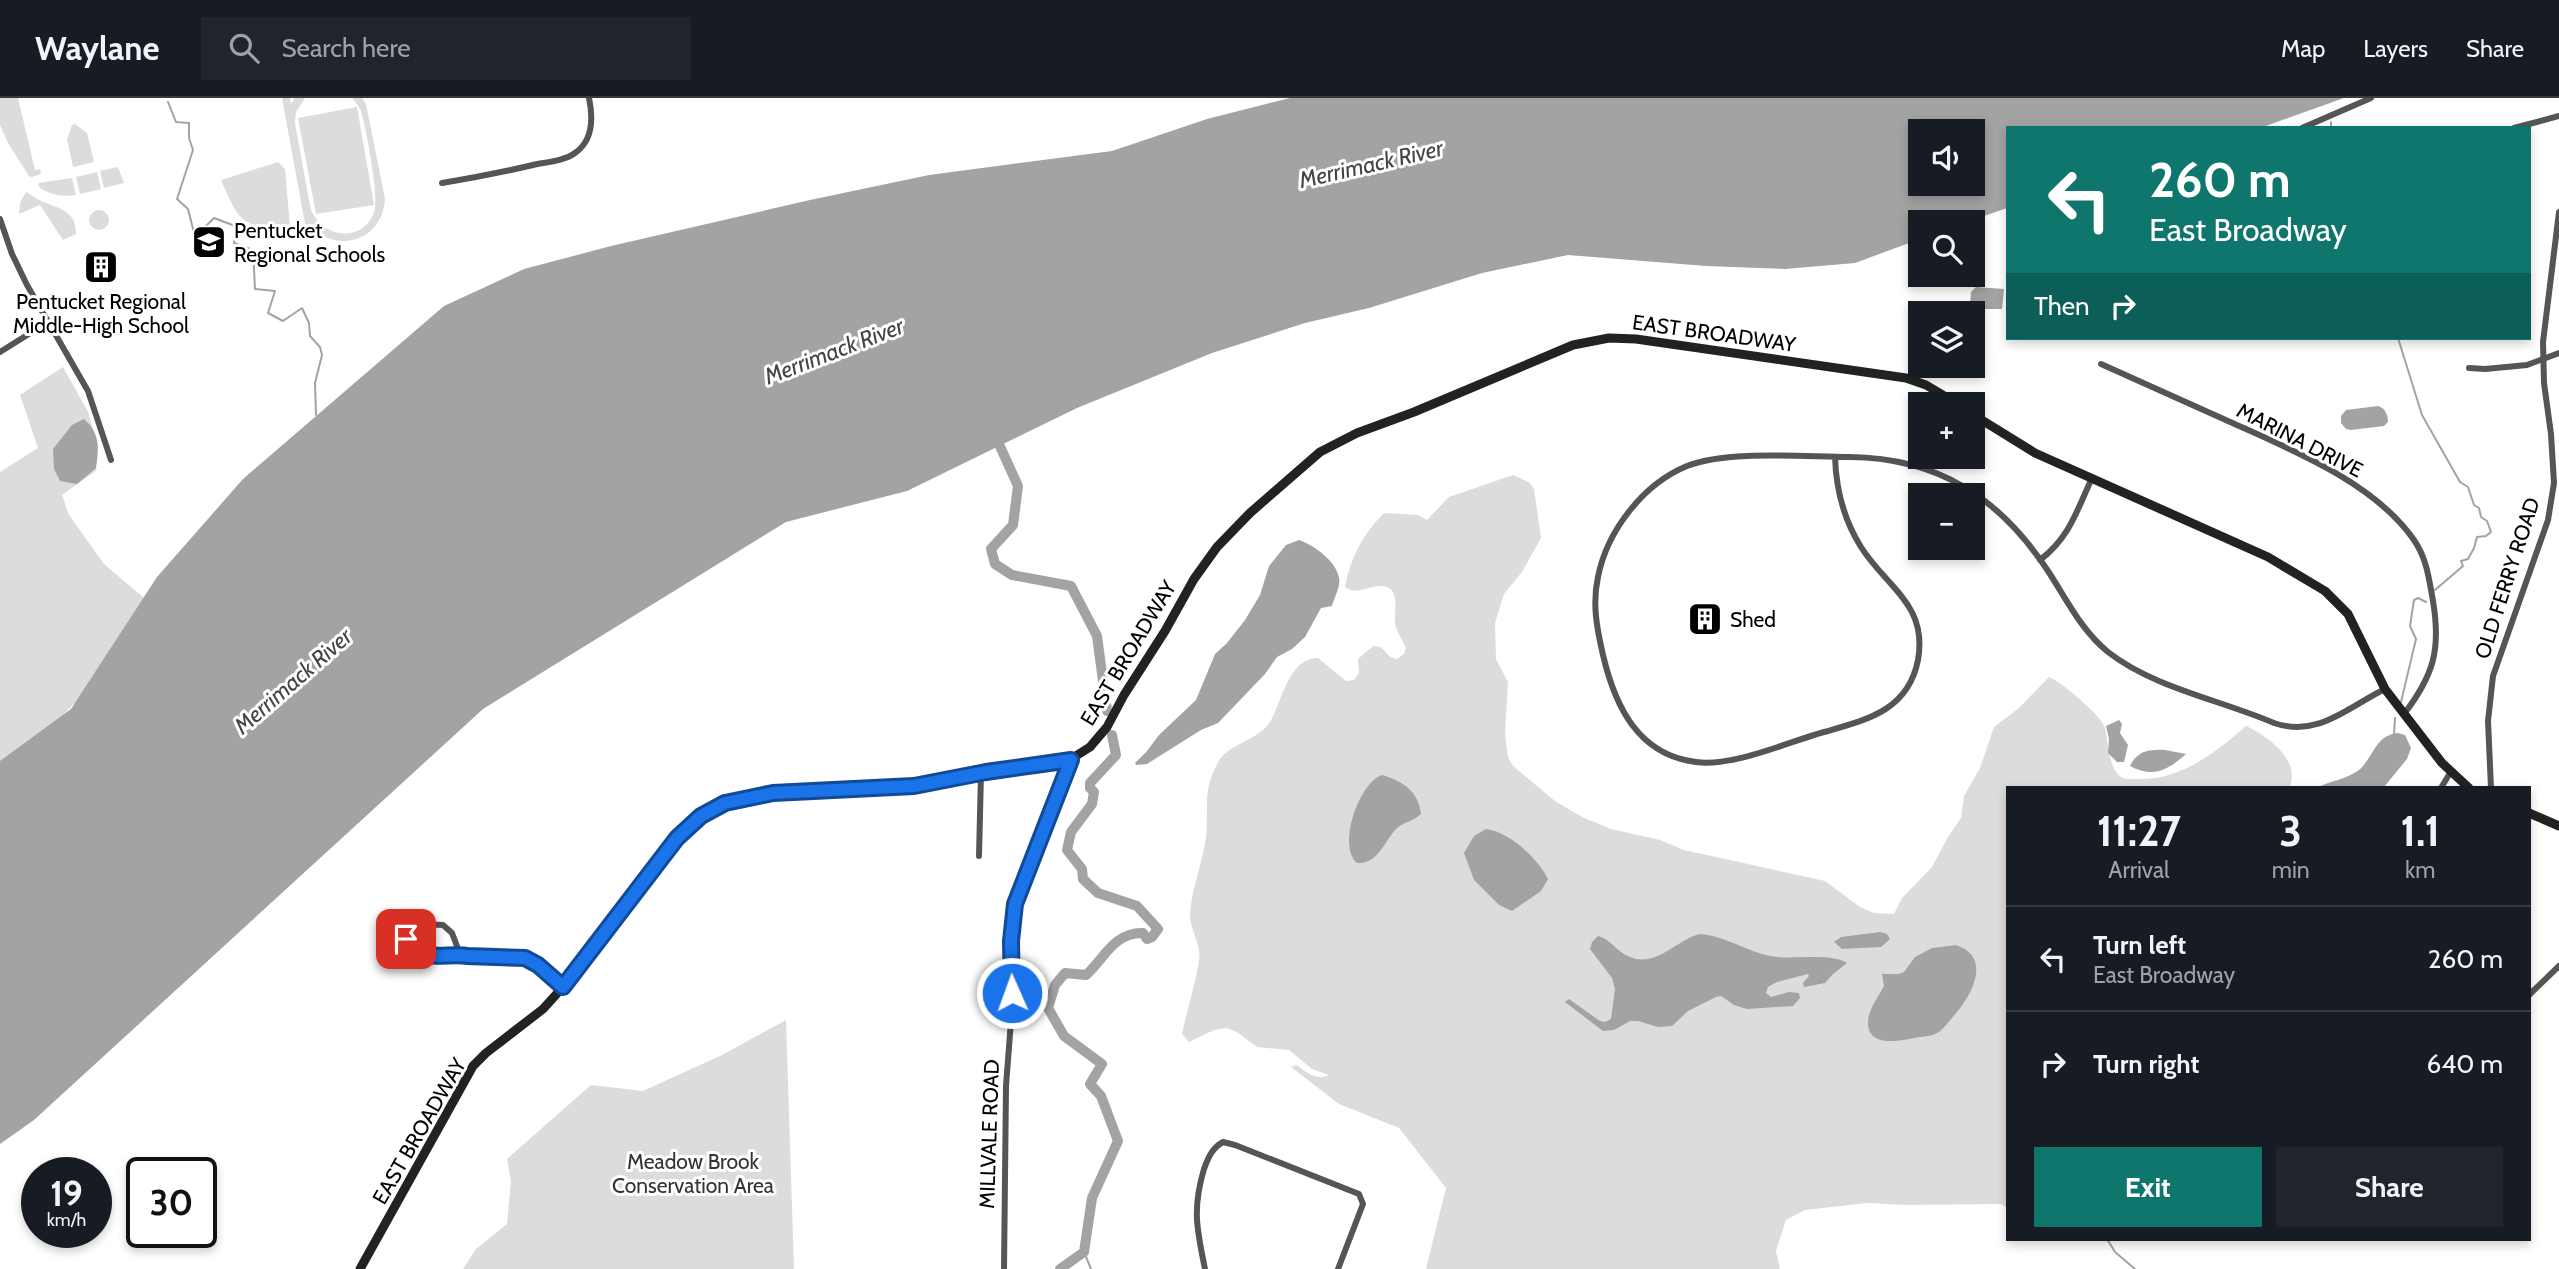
<!DOCTYPE html>
<meta charset="utf-8">
<style>
body{margin:0;font-family:Cabin,sans-serif;background:#20242c;color:#f1f3f6;height:100vh;display:flex;flex-direction:column;font-size:26px;white-space:nowrap}
*{box-sizing:border-box;margin:0}
p{font-size:23px;color:#9ea1a6}
.icon{flex:none;width:38px;height:38px;fill:none;stroke:currentColor;stroke-width:2;stroke-linecap:round;stroke-linejoin:round}
.map{position:relative;flex:1;overflow:hidden}
.sheet{position:absolute;left:2006px;top:688px;width:525px;height:455px;display:flex;flex-direction:column;background:#171b24;border-radius:0px;box-shadow:0 4px 10px #0003}
.sheet>*{flex:none}
.guide{position:absolute;left:2006px;top:28px;width:525px;height:214px;border-radius:0px;box-shadow:0 4px 10px #0003;background:#0f766e;color:#fff;overflow:hidden}
.buttons{position:absolute;left:1908px;top:21px;display:grid;gap:14px}
.buttons a{display:grid;place-items:center;width:77px;height:77px;border-radius:0px;background:#171b24;box-shadow:0 4px 10px #0003;font-size:35px}
.speed{position:absolute;left:21px;top:1059px;display:flex;gap:14px;font-size:35px;font-weight:700;text-align:center}
.speed>*{display:grid;place-content:center;width:91px;height:91px;border-radius:50%;background:#171b24;box-shadow:0 4px 10px #0003;line-height:1}
.speed small{font-size:18px;font-weight:400}
.speed .limit{border:4px solid #111;border-radius:10px;background:#fff;color:#111}
.pin{position:absolute;display:grid;place-items:center;width:60px;height:60px;color:#fff;margin:-30px;border-radius:14px;box-shadow:0 4px 10px #0006}
.me{position:absolute;width:77px;margin:-38px;rotate:358deg;stroke-linejoin:round;filter:drop-shadow(0 0 5px #0008)}
.turn{display:flex;align-items:center;gap:24px;height:147px;padding:0 28px;font-size:32px}
.turn .icon{width:91px;height:91px;stroke-width:2.5}
.turn b{display:block;font-size:49px;line-height:60px}
.then{display:flex;align-items:center;height:66px;padding:0 28px;background:#0003;gap:14px;font-size:26px}
.eta{display:flex;justify-content:space-evenly;align-items:center;height:119px;text-align:center}
.eta b{font-size:42px;font-weight:800;line-height:49px}
.action{display:flex;gap:14px;margin-top:auto;padding:14px 28px}
.action a{flex:1;height:80px;border-radius:0px;background:#0f766e;color:#fff;font-size:28px;font-weight:800;line-height:80px;text-align:center}
.action a+a{background:#20242c;color:#f1f3f6}
ul{padding:0;list-style:none}
li{display:flex;align-items:center;gap:21px;height:105px;padding:0 28px;border-top:2px solid #363941}
li div{flex:1}
li b{display:block;font-size:26px}
li em{font-style:normal}
header{display:flex;align-items:center;gap:42px;box-sizing:border-box;height:98px;padding:0 35px;background:#171b24;border-bottom:2px solid #363941}
header strong{font-size:33px}
nav{display:flex;gap:38px;margin-inline-start:auto;font-size:24px}
.search{width:490px;height:63px;background:#20242c;display:flex;align-items:center;gap:18px;box-sizing:border-box;padding:0 24px;border-radius:0px;color:#9ea1a6;font-size:26px}
.map>svg:first-child{display:block}
.green{fill:#dcdcdc}
.water{fill:#a3a3a3;fill-rule:evenodd}
.lines{fill:none;stroke-linecap:round;stroke-linejoin:round}
.stream{stroke:#a3a3a3;stroke-width:2}
.river{stroke:#a3a3a3;stroke-width:10}
.street{stroke:#555;stroke-width:6}
.secondary{stroke:#222;stroke-width:9}
.route-casing{stroke:#114b97;stroke-width:18}
.route{stroke:#1a73e8;stroke-width:12}
.labels{text-anchor:middle;dominant-baseline:central;stroke-width:6;stroke-linejoin:round;paint-order:stroke}
.poi-label{font-size:21px;fill:#000;stroke:#fff;text-anchor:start}
.street-label{font-size:21px;fill:#000;stroke:#fff}
.park-label{font-size:21px;fill:#333;stroke:#fff}
.water-label{font-size:23px;font-style:italic;fill:#444;stroke:#fff}
</style>
<header>
<strong>Waylane</strong>
<div class="search"><svg class="icon" aria-label="search" viewBox="0 0 24 24"><circle cx="10" cy="10" r="6"/><path d="M15 15l6 6"/></svg>Search here</div>
<nav><a>Map</a><a>Layers</a><a>Share</a></nav>
</header>
<div class="map">
<svg width="2559" height="1171" viewBox="0 0 2559 1171">
<rect width="100%" height="100%" fill="#fff"/>
<!-- green -->
<g class="green">
<path d="M 0,0 L 18,0 L 35,72 L 40,71 L 41,76 L 32,79 L 29,78 L 8,45 L 0,27 Z"/>
<path d="M 282,0 L 290,0 L 291,6 L 295,0 L 305,0 L 296,14 L 295,25 L 310,108 C 318,139 361,147 374,115 C 380,101 366,30 361,13 C 359,8 355,4 352,0 L 362,0 L 366,6 L 385,101 C 383,141 340,156 312,130 L 306,131 Z"/>
<path d="M 357,9 L 374,107 L 316,116 L 298,20 Z"/>
<path d="M 75,26 L 87,35 L 94,64 L 73,69 L 67,41 L 72,27 Z"/>
<path d="M 278,64 L 285,71 L 290,128 C 242,131 240,125 221,82 Z"/>
<path d="M 118,69 L 124,85 L 104,90 L 100,73 Z"/>
<path d="M 97,74 L 101,91 L 80,96 L 76,79 Z"/>
<path d="M 72,80 L 76,97 C 61,99 51,97 39,89 L 38,85 Z"/>
<path d="M 26,94 C 32,97 39,103 46,105 C 64,112 76,115 76,136 L 63,142 L 40,107 L 19,116 L 20,105 Z"/>
<circle cx="99" cy="122" r="10"/>
<path d="M 63,269 L 88,314 L 98,348 L 94,367 L 97,372 L 62,397 L 69,417 L 104,466 L 144,500 L 80,599 L 54,627 L 0,674 L 0,374 L 38,350 L 20,297 Z"/>
<path d="M 1513,377 L 1530,385 L 1534,391 L 1541,440 L 1522,474 L 1504,496 L 1495,525 L 1496,561 L 1508,584 L 1505,636 L 1508,659 L 1513,668 L 1555,703 L 1582,719 L 1611,731 L 1660,742 L 1684,752 L 1825,783 L 1860,809 L 1874,815 L 1894,816 L 1902,800 L 1932,769 L 1948,739 L 1961,720 L 1964,698 L 1980,670 L 1994,629 L 2019,610 L 2049,579 C 2059,582 2096,614 2102,624 C 2110,636 2105,659 2117,675 C 2122,682 2129,681 2137,681 C 2179,683 2215,655 2246,628 C 2267,638 2302,662 2289,690 L 2007,690 L 2007,1109 L 2000,1106 L 1905,1107 L 1867,1105 L 1805,1112 L 1786,1122 L 1776,1153 L 1780,1171 L 1426,1171 L 1446,1090 L 1399,1030 L 1339,1006 L 1291,969 L 1297,967 C 1307,975 1316,983 1329,977 L 1312,971 L 1289,952 L 1257,949 L 1237,934 L 1226,930 L 1214,932 L 1189,944 L 1182,936 C 1187,912 1195,887 1199,863 C 1202,848 1190,832 1190,817 C 1191,792 1203,764 1206,739 C 1209,710 1202,696 1217,666 C 1227,645 1257,644 1270,624 C 1282,604 1288,560 1318,560 L 1346,583 L 1354,582 L 1359,575 L 1358,561 L 1373,548 L 1381,549 L 1390,559 L 1397,561 L 1404,556 L 1406,550 C 1403,543 1396,533 1395,525 C 1394,513 1401,489 1382,488 C 1368,487 1357,498 1345,489 C 1350,460 1363,436 1384,415 L 1418,417 L 1427,422 L 1449,399 Z"/>
<path d="M 786,922 L 794,1171 L 463,1171 L 476,1151 L 507,1126 L 511,1083 L 507,1061 L 591,987 L 643,993 L 722,957 Z"/>
</g>
<!-- water -->
<g class="water">
<path d="M 1290,0 L 2344,0 L 2260,30 L 2007,30 L 2007,110 L 1967,124 L 1920,124 L 1920,141 L 1855,165 L 1785,171 L 1706,168 L 1568,157 L 1482,175 L 1369,210 L 1305,225 L 1212,255 L 1077,310 L 907,393 L 786,424 L 483,611 L 34,1022 L 0,1046 L 0,663 L 71,611 L 157,479 L 243,381 L 444,208 L 524,171 L 611,148 L 810,102 L 929,77 L 1112,53 L 1207,21 ZM 1920,33 L 1972,33 L 1972,86 L 1920,86 Z"/>
<path d="M 1976,189 L 2004,191 L 2002,211 L 1973,211 L 1970,207 L 1971,194 Z"/>
<path d="M 2378,308 C 2385,310 2388,317 2388,324 L 2384,328 L 2351,332 L 2346,331 L 2341,325 L 2341,318 L 2346,312 Z"/>
<path d="M 84,321 C 100,335 99,350 96,370 L 77,386 L 60,383 L 54,371 L 53,351 L 72,327 Z"/>
<path d="M 1299,442 C 1314,447 1337,464 1339,480 C 1341,488 1334,500 1332,508 L 1321,510 L 1305,539 L 1292,551 L 1277,559 L 1265,576 L 1218,625 L 1201,632 L 1147,666 L 1136,667 L 1135,665 L 1147,653 L 1159,637 L 1196,602 L 1215,556 L 1227,545 L 1245,522 L 1260,497 L 1269,468 L 1286,447 Z"/>
<path d="M 2119,622 L 2122,626 L 2120,635 L 2128,647 L 2124,664 L 2117,664 L 2108,655 L 2109,641 L 2106,628 Z"/>
<path d="M 2398,635 L 2405,637 L 2411,650 L 2407,661 L 2384,689 L 2318,689 C 2331,683 2347,681 2359,672 C 2374,659 2375,637 2398,635 Z"/>
<path d="M 2165,652 L 2186,656 C 2169,671 2154,681 2130,668 C 2137,653 2149,651 2165,652 Z"/>
<path d="M 1382,677 C 1403,683 1419,694 1421,716 C 1414,723 1404,724 1397,730 C 1385,742 1378,767 1357,765 C 1337,747 1359,685 1382,677 Z"/>
<path d="M 1486,731 C 1510,734 1537,760 1548,781 L 1541,793 L 1512,813 L 1499,807 L 1474,782 L 1464,755 L 1474,738 Z"/>
<path d="M 1880,834 L 1887,836 L 1890,841 L 1881,849 L 1842,851 L 1834,844 L 1841,839 Z"/>
<path d="M 1700,836 C 1728,838 1751,857 1778,859 C 1795,861 1833,855 1847,865 L 1833,876 L 1825,885 L 1804,889 L 1803,885 L 1809,878 L 1808,876 L 1777,884 L 1768,889 L 1766,895 L 1771,899 L 1789,894 L 1799,895 L 1800,900 L 1793,908 L 1747,911 L 1734,907 L 1721,898 L 1716,899 L 1688,913 L 1672,928 L 1658,929 L 1638,923 L 1630,923 L 1614,932 L 1603,933 L 1565,904 L 1569,901 L 1600,923 L 1605,924 L 1611,921 L 1615,891 L 1612,880 L 1590,851 L 1592,844 L 1598,838 C 1611,841 1618,855 1630,859 C 1657,870 1677,841 1700,836 Z"/>
<path d="M 1956,847 C 1995,860 1969,902 1951,921 C 1946,927 1942,933 1935,936 C 1929,939 1921,938 1914,940 C 1900,943 1870,949 1868,927 C 1867,912 1878,900 1884,888 L 1882,876 L 1899,876 L 1904,874 L 1915,859 L 1932,850 Z"/>
</g>
<g class="lines">
<!-- stream -->
<g class="stream">
<path d="M 168,4 L 176,24 L 189,25 L 189,40 L 193,52 L 177,101 L 188,111 L 193,131 L 202,132 L 214,120 L 235,128 L 234,145 L 253,152 L 255,191 L 275,193 L 268,215 L 283,223 L 302,210 L 309,225 L 310,238 L 320,249 L 322,257 L 315,285 L 316,317"/>
<path d="M 2331,24 L 2331,30"/>
<path d="M 2398,240 L 2422,317 L 2460,384 L 2468,389 L 2474,407 L 2479,410 L 2481,419 L 2487,423 L 2491,434 L 2486,438 L 2477,439 L 2474,450 L 2468,461 L 2461,463 L 2463,468 L 2435,492"/>
<path d="M 2401,604 L 2416,541 L 2410,528 L 2414,502 L 2418,500 L 2426,504"/>
<path d="M 2394,636 L 2395,620"/>
<path d="M 2107,1141 L 2115,1154 L 2135,1171"/>
<path d="M 1084,1154 L 1091,1171"/>
</g>
<!-- river -->
<g class="river">
<path d="M 994,335 L 1018,388 L 1013,427 L 991,451 L 995,466 L 1012,477 L 1071,488 L 1097,538 L 1107,613"/>
<path d="M 1060,1171 L 1084,1154 L 1092,1100 L 1118,1043 L 1101,998 L 1090,986 L 1102,966 L 1064,938 L 1048,910 L 1055,887 L 1065,875 L 1086,877 C 1104,861 1114,834 1143,835 L 1147,841 L 1152,839 L 1158,831 L 1137,808 L 1098,795 L 1083,781 L 1082,771 L 1067,752 L 1071,734 L 1092,706 L 1094,694 L 1090,690 L 1090,685 L 1116,657 L 1112,637"/>
</g>
<!-- street -->
<g class="street">
<path d="M 2302,30 L 2371,0"/>
<path d="M 2514,30 L 2559,18"/>
<path d="M 442,85 C 472,80 503,74 533,67 C 547,64 564,63 575,55 C 594,42 593,19 589,0"/>
<path d="M 0,121 L 12,156 L 27,187 L 88,293 L 111,362"/>
<path d="M 0,254 L 48,224"/>
<path d="M 2101,266 C 2143,285 2185,304 2228,323 C 2290,351 2374,384 2414,442 C 2427,461 2429,481 2433,503 C 2441,551 2434,577 2404,616"/>
<path d="M 2469,270 L 2485,271 L 2527,267 L 2559,255"/>
<path d="M 1835,359 C 1836,391 1844,422 1861,449 C 1886,489 1928,506 1918,562 C 1908,613 1866,622 1824,634 C 1788,644 1733,669 1696,664 C 1638,657 1615,608 1603,557 C 1597,531 1592,506 1598,479 C 1607,433 1643,386 1687,368 C 1727,352 1805,359 1850,359 C 1939,360 2000,400 2048,473 C 2067,502 2081,532 2108,554 C 2154,590 2221,602 2274,625 C 2318,640 2348,609 2385,591"/>
<path d="M 2040,462 C 2070,439 2077,412 2092,380"/>
<path d="M 2441,690 L 2450,675"/>
<path d="M 2491,690 L 2488,623 L 2493,578 L 2548,422 L 2554,385 L 2551,336 L 2544,285 L 2543,244 L 2559,114"/>
<path d="M 979,758 L 981,675"/>
<path d="M 460,856 L 452,835 L 443,827 C 428,826 416,828 406,841 C 411,867 450,854 467,858 L 525,860 L 538,867 L 563,889"/>
<path d="M 2529,897 L 2559,868"/>
<path d="M 1004,1171 L 1006,988 L 1012,910 L 1010,859 L 1013,818 L 1019,793 L 1071,661"/>
<path d="M 1205,1171 C 1197,1132 1192,1111 1204,1071 C 1208,1060 1212,1050 1223,1044 L 1235,1047 L 1359,1096 L 1363,1106 L 1338,1171"/>
</g>
<!-- secondary -->
<g class="secondary">
<path d="M 1972,316 L 2035,355 L 2268,459 L 2325,493 L 2348,516 L 2385,591 L 2442,665 L 2469,690"/>
<path d="M 2529,715 L 2559,728"/>
<path d="M 360,1171 L 473,968 L 486,955 L 543,911 L 562,890 L 677,740 L 693,723 L 713,711 L 754,698 L 914,688 L 986,673 L 1071,661 L 1090,649 L 1107,629 L 1124,597 L 1165,533 L 1194,481 L 1217,449 L 1250,415 L 1320,354 L 1357,335 L 1414,314 L 1573,247 L 1609,240 L 1636,241 L 1906,280 L 1926,287 L 1958,306"/>
</g>
</g>
<g class="lines">
<!-- route casing -->
<g class="route-casing">
<path id="route" d="M 406,841 C 411,867 450,854 467,858 L 525,860 L 538,867 L 563,889 L 677,740 L 701,718 L 725,705 L 773,695 L 914,688 L 986,674 L 1071,662 L 1015,806 L 1011,843 L 1012,895"/>
</g>
<!-- route -->
<use href="#route" class="route"/>
</g>
<!-- icons -->
<defs>
<g id="school-square" transform="scale(1.75)"><rect x="-9" y="-9" width="18" height="18" rx="4" fill="#000" stroke="#fff"/><path d="M0-5L7-2L0 1L-7-2ZM-4 1L0 2.5L4 1V4Q0 6-4 4Z" fill="#fff"/></g>
<g id="building-square" transform="scale(1.75)"><rect x="-9" y="-9" width="18" height="18" rx="4" fill="#000" stroke="#fff"/><path d="M-4-6H4V6H1V3H-1V6H-4ZM-2.5-4.3h1.7v1.8h-1.7ZM.8-4.3h1.7v1.8H.8ZM-2.5-1h1.7V.8h-1.7ZM.8-1h1.7V.8H.8Z" fill="#fff"/></g>
</defs>
<g fill-rule="evenodd">
<use href="#school-square" x="209" y="144"/>
<use href="#building-square" x="101" y="169"/>
<use href="#building-square" x="1705" y="521"/>
</g>
<g class="labels">
<!-- poi labels -->
<g class="poi-label">
<text x="234" y="132">Pentucket<tspan x="234" dy="24">Regional Schools</tspan></text>
<text x="101" y="203" text-anchor="middle">Pentucket Regional<tspan x="101" dy="24">Middle-High School</tspan></text>
<text x="1730" y="521">Shed</text>
</g>
<!-- street labels -->
<g class="street-label">
<text transform="translate(1714 235) rotate(8)">EAST BROADWAY</text>
<text transform="translate(2300 342) rotate(27)">MARINA DRIVE</text>
<text transform="translate(2507 480) rotate(-72)">OLD FERRY ROAD</text>
<text transform="translate(1128 555) rotate(-59)">EAST BROADWAY</text>
<text transform="translate(419 1033) rotate(-60)">EAST BROADWAY</text>
<text transform="translate(989 1036) rotate(-88)">MILLVALE ROAD</text>
</g>
<!-- park labels -->
<g class="park-label">
<text x="693" y="1063">Meadow Brook<tspan x="693" dy="24">Conservation Area</tspan></text>
</g>
<!-- water labels -->
<g class="water-label">
<text transform="translate(1371 66) rotate(-13)">Merrimack River</text>
<text transform="translate(834 253) rotate(-21)">Merrimack River</text>
<text transform="translate(293 583) rotate(-41)">Merrimack River</text>
</g>
</g>
</svg>
<div class="buttons">
<a><svg class="icon" aria-label="sound" viewBox="0 0 24 24"><path d="M4 9h4l5-4v14l-5-4H4zM17 9q2 3 0 6"/></svg></a>
<a><svg class="icon" aria-label="search" viewBox="0 0 24 24"><circle cx="10" cy="10" r="6"/><path d="M15 15l6 6"/></svg></a>
<a><svg class="icon" aria-label="layers" viewBox="0 0 24 24"><path d="M12 4l9 5-9 5-9-5zM3 14l9 5 9-5"/></svg></a>
<a>+</a>
<a>−</a>
</div>
<div class="speed"><div>19<small>km/h</small></div><div class="limit">30</div></div>
<div class="pin" style="left:406px;top:841px;background:#d93025"><svg class="icon" aria-label="arrive" viewBox="0 0 24 24"><path d="M6 21V4h12l-3 4 3 4H6"/></svg></div>
<svg class="me" style="left:1012px;top:895px" viewBox="-20 -20 40 40"><circle r="17" fill="#1a73e8" stroke="#fff" stroke-width="3"/><path d="M0-11L8 9 0 5-8 9z" fill="#fff"/></svg>
<div class="guide">
<div class="turn"><svg class="icon" aria-label="left" viewBox="0 0 24 24"><path d="M17 20v-9H6M10 6l-5 5 5 5"/></svg><div><b>260 m</b>East Broadway</div></div>
<div class="then">Then<svg class="icon" aria-label="right" viewBox="0 0 24 24"><path d="M7 20v-9h11M14 6l5 5-5 5"/></svg></div>
</div>
<section class="sheet">
<div class="eta">
<div><b>11:27</b><p>Arrival</p></div>
<div><b>3</b><p>min</p></div>
<div><b>1.1</b><p>km</p></div>
</div>
<ul>
<li><svg class="icon" aria-label="left" viewBox="0 0 24 24"><path d="M17 20v-9H6M10 6l-5 5 5 5"/></svg><div><b>Turn left</b><p>East Broadway</p></div><em>260 m</em></li>
<li><svg class="icon" aria-label="right" viewBox="0 0 24 24"><path d="M7 20v-9h11M14 6l5 5-5 5"/></svg><div><b>Turn right</b></div><em>640 m</em></li>
</ul>
<div class="action"><a>Exit</a><a>Share</a></div>
</section>
</div>
